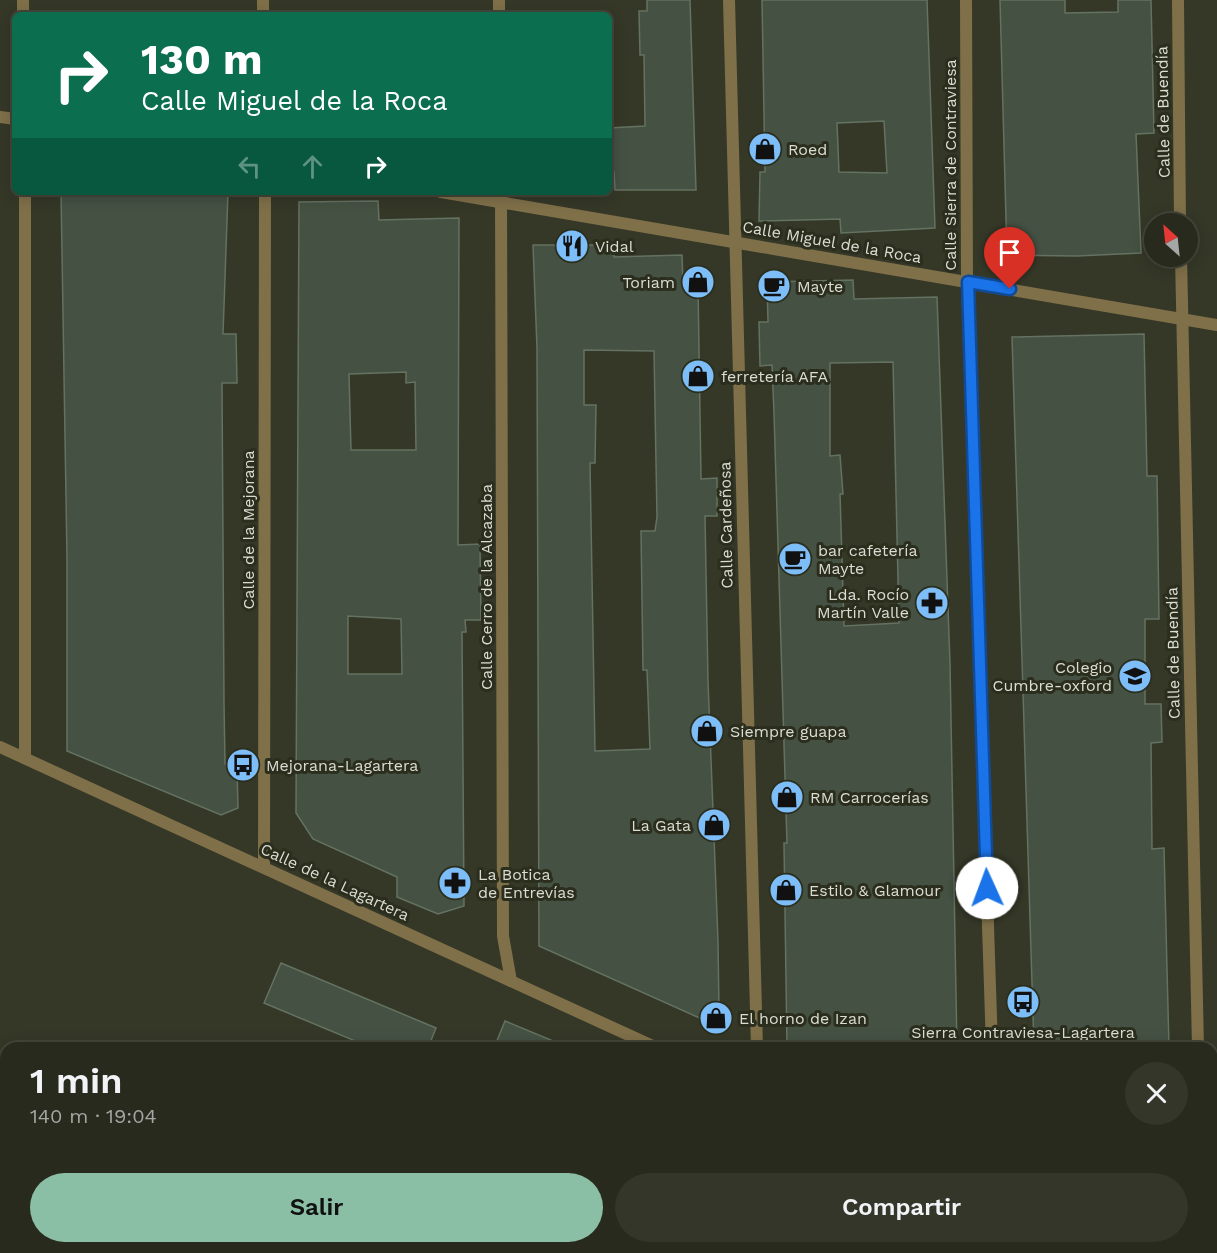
<!DOCTYPE html>
<html lang="es">
<meta charset="utf-8">
<style>
body{margin:0;font-family:"Work Sans",sans-serif;background:#34362a;color:#f1f3f6;height:100vh;display:flex;flex-direction:column;font-size:22px;white-space:nowrap}
*{box-sizing:border-box;margin:0}
p{font-size:20px;color:#a5a7a4}
.icon{flex:none;width:33px;height:33px;fill:none;stroke:currentColor;stroke-width:2;stroke-linecap:round;stroke-linejoin:round}
.map{position:relative;flex:1;overflow:hidden}
.panel{position:absolute;left:0px;top:1042px;width:1218px;height:212px;display:flex;flex-direction:column;background:#282a1d;border-radius:18px 18px 0 0;box-shadow:0 3px 15px #0003,0 0 0 2px #44463b}
.panel>*{flex:none}
.guide{position:absolute;left:12px;top:12px;width:600px;height:183px;border-radius:9px;box-shadow:0 3px 15px #0003,0 0 0 2px #44463b;background:#0b6e4f;color:#fff;overflow:hidden}
.needle{width:39px;rotate:333deg}
.fabs{position:absolute;left:1144px;top:213px;display:grid;gap:12px}
.fabs a{display:grid;place-items:center;width:54px;height:54px;border-radius:50%;background:#282a1d;box-shadow:0 3px 15px #0003,0 0 0 2px #44463b;font-size:30px}
.pin{position:absolute;display:grid;place-items:center;width:51px;height:51px;color:#fff;margin:-62px -26px;border-radius:50% 50% 50% 0;rotate:-45deg;box-shadow:0 0 6px #0007}
.pin .icon{rotate:45deg}
.me{position:absolute;width:66px;margin:-33px;rotate:358deg;stroke-linejoin:round;filter:drop-shadow(0 0 4px #0008)}
.turn{display:flex;align-items:center;gap:21px;height:126px;padding:0 30px;font-size:27px}
.turn .icon{width:78px;height:78px;stroke-width:2.5}
.turn b{display:block;font-size:42px;line-height:51px}
.lanes{display:flex;align-items:center;height:57px;padding:0 30px;background:#0003;justify-content:center;gap:30px;direction:ltr}
.lanes .off{opacity:.35}
.round{display:grid;place-items:center;flex:none;width:63px;height:63px;border-radius:32px;background:#34362a}
.headline{display:flex;align-items:center;justify-content:space-between;height:102px;padding:0 30px}
h1{font-size:36px;font-weight:600;line-height:45px}
.button{display:flex;gap:12px;margin-top:auto;padding:12px 30px}
.button a{flex:1;height:69px;border-radius:36px;background:#8abfa5;color:#111;font-size:24px;font-weight:600;line-height:69px;text-align:center}
.button a+a{background:#34362a;color:#f1f3f6}
.map>svg:first-child{display:block}
.building{fill:#445143;stroke:#647262;stroke-width:1.5;fill-rule:evenodd}
.lines{fill:none;stroke-linecap:round;stroke-linejoin:round}
.pedestrian{stroke:#7f7049;stroke-width:12}
.minor{stroke:#7f7049;stroke-width:12}
.route-casing{stroke:#114b97;stroke-width:15}
.route{stroke:#1a73e8;stroke-width:10}
.labels{text-anchor:middle;dominant-baseline:central;stroke-width:6;stroke-linejoin:round;paint-order:stroke}
.street-label{font-size:16px;fill:#dbddd3;stroke:#2b2e1d}
.poi-label{font-size:16px;fill:#dbddd3;stroke:#2b2e1d;text-anchor:start}
</style>
<div class="map">
<svg width="1217" height="1253" viewBox="0 0 1217 1253">
<rect width="100%" height="100%" fill="#353827"/>
<!-- building -->
<g class="building">
<path d="M 647,0 L 690,0 L 696,190 L 615,190 L 614,172 L 609,173 L 609,128 L 645,126 L 644,55 L 640,55 L 639,11 L 647,11 Z"/>
<path d="M 762,0 L 927,0 L 935,228 L 841,233 L 840,219 L 759,221 L 760,172 L 765,172 ZM 884,121 L 887,173 L 839,172 L 837,123 Z"/>
<path d="M 1000,0 L 1065,0 L 1065,13 L 1118,12 L 1118,0 L 1151,0 L 1154,133 L 1136,134 L 1141,253 L 1077,256 L 1007,255 Z"/>
<path d="M 61,192 L 228,192 L 223,334 L 236,334 L 237,383 L 222,383 L 224,703 L 225,764 L 237,768 L 238,808 L 221,815 L 67,751 L 67,558 Z"/>
<path d="M 378,201 L 379,220 L 459,218 L 458,545 L 480,544 L 481,620 L 465,620 L 466,632 L 462,632 L 464,906 L 438,914 L 397,897 L 397,877 L 313,839 L 296,813 L 299,202 ZM 406,372 L 406,383 L 415,382 L 416,450 L 351,450 L 349,374 ZM 348,616 L 401,619 L 402,674 L 348,674 Z"/>
<path d="M 533,245 L 614,245 L 614,257 L 682,255 L 683,285 L 698,284 L 701,479 L 717,478 L 717,516 L 705,516 L 708,681 L 718,941 L 719,1010 L 713,1024 L 539,946 L 537,348 ZM 584,350 L 654,351 L 657,517 L 655,531 L 641,531 L 643,670 L 647,670 L 650,749 L 595,751 L 590,463 L 595,463 L 596,405 L 584,405 Z"/>
<path d="M 853,280 L 854,299 L 937,297 L 950,664 L 957,1048 L 787,1048 L 784,843 L 787,843 L 774,413 L 772,365 L 760,366 L 759,322 L 768,322 L 767,282 ZM 893,362 L 899,623 L 844,626 L 840,494 L 843,494 L 840,455 L 830,456 L 830,363 Z"/>
<path d="M 1144,334 L 1147,476 L 1157,476 L 1159,619 L 1145,619 L 1145,704 L 1161,704 L 1162,742 L 1151,743 L 1152,849 L 1164,848 L 1169,1048 L 1034,1048 L 1012,337 Z"/>
<path d="M 281,963 L 436,1028 L 428,1048 L 372,1048 L 264,1003 Z"/>
<path d="M 505,1021 L 570,1048 L 494,1048 Z"/>
</g>
<g class="lines">
<!-- pedestrian -->
<path class="pedestrian" d="M 437,1248 L 449,1253"/>
<!-- minor -->
<g class="minor">
<path d="M 23,0 L 23,15"/>
<path d="M 263,0 L 263,15"/>
<path d="M 499,0 L 499,15"/>
<path d="M 729,0 L 757,1048"/>
<path d="M 966,0 L 967,282 L 992,1048"/>
<path d="M 1178,0 L 1180,224"/>
<path d="M 0,117 L 15,119"/>
<path d="M 441,192 L 1217,325"/>
<path d="M 501,192 L 503,936 L 511,981"/>
<path d="M 1181,256 L 1198,1048"/>
<path d="M 0,747 L 657,1048"/>
<path d="M 25,758 L 25,192"/>
<path d="M 264,867 L 265,192"/>
<path d="M 1096,1248 L 1108,1253"/>
<path d="M 718,1253 L 720,1248"/>
<path d="M 1202,1253 L 1203,1248"/>
</g>
</g>
<g class="lines">
<!-- route casing -->
<g class="route-casing">
<path id="route" d="M 987,888 L 968,282 L 1010,289"/>
</g>
<!-- route -->
<use href="#route" class="route"/>
</g>
<!-- icons -->
<defs>
<g id="shop-disc" transform="scale(1.725)"><circle r="9.5" fill="#7dbef9" stroke="#2b2e1d"/><path d="M-5-2.5h2.3a2.7 3.5 0 0 1 5.4 0H5L5.5 6h-11ZM-1.5-2.5h3a1.5 2.3 0 0 0-3 0Z" fill="#111"/></g>
<g id="restaurant-disc" transform="scale(1.725)"><circle r="9.5" fill="#7dbef9" stroke="#2b2e1d"/><path d="M-5-6h1v4h1v-4h1v4h1v-4h1v5L-1.5 .5V6h-2V.5L-5-1ZM5-6V6H3V1.5H1.5Q1.5-4 5-6Z" fill="#111"/></g>
<g id="cafe-disc" transform="scale(1.725)"><circle r="9.5" fill="#7dbef9" stroke="#2b2e1d"/><path d="M-5.5-4.5H6V0H3Q3 3.5 0 3.5H-2.5Q-5.5 3.5-5.5 0ZM3-3.2v2h1.7v-2ZM-6 4.5H4V6H-6Z" fill="#111"/></g>
<g id="pharmacy-disc" transform="scale(1.725)"><circle r="9.5" fill="#7dbef9" stroke="#2b2e1d"/><path d="M-2-6h4v4h4v4h-4v4h-4v-4h-4v-4h4Z" fill="#111"/></g>
<g id="school-disc" transform="scale(1.725)"><circle r="9.5" fill="#7dbef9" stroke="#2b2e1d"/><path d="M0-5L7-2L0 1L-7-2ZM-4 1L0 2.5L4 1V4Q0 6-4 4Z" fill="#111"/></g>
<g id="bus-disc" transform="scale(1.725)"><circle r="9.5" fill="#7dbef9" stroke="#2b2e1d"/><path d="M-5-6H5V4H4V6H2V4H-2V6H-4V4H-5ZM-3.5-4V0h7V-4ZM-3.5 1.2v1.5H-2V1.2ZM2 1.2v1.5H3.5V1.2Z" fill="#111"/></g>
</defs>
<g fill-rule="evenodd">
<use href="#shop-disc" x="765" y="149"/>
<use href="#restaurant-disc" x="572" y="246"/>
<use href="#shop-disc" x="698" y="282"/>
<use href="#cafe-disc" x="774" y="286"/>
<use href="#shop-disc" x="698" y="376"/>
<use href="#cafe-disc" x="795" y="559"/>
<use href="#pharmacy-disc" x="932" y="603"/>
<use href="#school-disc" x="1135" y="676"/>
<use href="#shop-disc" x="707" y="731"/>
<use href="#bus-disc" x="243" y="765"/>
<use href="#shop-disc" x="787" y="797"/>
<use href="#shop-disc" x="714" y="825"/>
<use href="#pharmacy-disc" x="455" y="883"/>
<use href="#shop-disc" x="786" y="890"/>
<use href="#bus-disc" x="1023" y="1002"/>
<use href="#shop-disc" x="716" y="1018"/>
</g>
<g class="labels">
<!-- street labels -->
<g class="street-label">
<text transform="translate(1163 112) rotate(-91)">Calle de Buendía</text>
<text transform="translate(950 165) rotate(-90)">Calle Sierra de Contraviesa</text>
<text transform="translate(832 242) rotate(10)">Calle Miguel de la Roca</text>
<text transform="translate(726 525) rotate(-91)">Calle Cardeñosa</text>
<text transform="translate(248 530) rotate(-90)">Calle de la Mejorana</text>
<text transform="translate(486 587) rotate(-90)">Calle Cerro de la Alcazaba</text>
<text transform="translate(1173 653) rotate(-91)">Calle de Buendía</text>
<text transform="translate(335 882) rotate(25)">Calle de la Lagartera</text>
</g>
<!-- poi labels -->
<g class="poi-label">
<text x="788" y="149">Roed</text>
<text x="595" y="246">Vidal</text>
<text x="675" y="282" text-anchor="end">Toriam</text>
<text x="797" y="286">Mayte</text>
<text x="721" y="376">ferretería AFA</text>
<text x="818" y="550">bar cafetería<tspan x="818" dy="18">Mayte</tspan></text>
<text x="909" y="594" text-anchor="end">Lda. Rocío<tspan x="909" dy="18">Martín Valle</tspan></text>
<text x="1112" y="667" text-anchor="end">Colegio<tspan x="1112" dy="18">Cumbre-oxford</tspan></text>
<text x="730" y="731">Siempre guapa</text>
<text x="266" y="765">Mejorana-Lagartera</text>
<text x="810" y="797">RM Carrocerías</text>
<text x="691" y="825" text-anchor="end">La Gata</text>
<text x="478" y="874">La Botica<tspan x="478" dy="18">de Entrevías</tspan></text>
<text x="809" y="890">Estilo &amp; Glamour</text>
<text x="739" y="1018">El horno de Izan</text>
<text x="1023" y="1032" text-anchor="middle">Sierra Contraviesa-Lagartera</text>
</g>
</g>
</svg>
<div class="fabs">
<a><svg class="needle" viewBox="-14 -14 28 28"><path d="M0-13l5 13h-10z" fill="#e53935"/><path d="M0 13l5-13h-10z" fill="#a5a7a4"/></svg></a>
</div>
<div class="pin" style="left:1010px;top:289px;background:#d93025"><svg class="icon" aria-label="arrive" viewBox="0 0 24 24"><path d="M6 21V4h12l-3 4 3 4H6"/></svg></div>
<svg class="me" style="left:987px;top:888px" viewBox="-20 -20 40 40"><circle r="19" fill="#fff"/><path d="M0-13L10 11 0 6-10 11z" fill="#1a73e8"/></svg>
<div class="guide">
<div class="turn"><svg class="icon" aria-label="right" viewBox="0 0 24 24"><path d="M7 20v-9h11M14 6l5 5-5 5"/></svg><div><b>130 m</b>Calle Miguel de la Roca</div></div>
<div class="lanes"><svg class="icon off" aria-label="left" viewBox="0 0 24 24"><path d="M17 20v-9H6M10 6l-5 5 5 5"/></svg><svg class="icon off" aria-label="ahead" viewBox="0 0 24 24"><path d="M12 20V5M6 11l6-6 6 6"/></svg><svg class="icon" aria-label="right" viewBox="0 0 24 24"><path d="M7 20v-9h11M14 6l5 5-5 5"/></svg></div>
</div>
<section class="panel">
<div class="headline"><div><h1>1 min</h1><p>140 m · 19:04</p></div><a class="round"><svg class="icon" aria-label="close" viewBox="0 0 24 24"><path d="M6 6l12 12M18 6L6 18"/></svg></a></div>
<div class="button"><a>Salir</a><a>Compartir</a></div>
</section>
</div>
